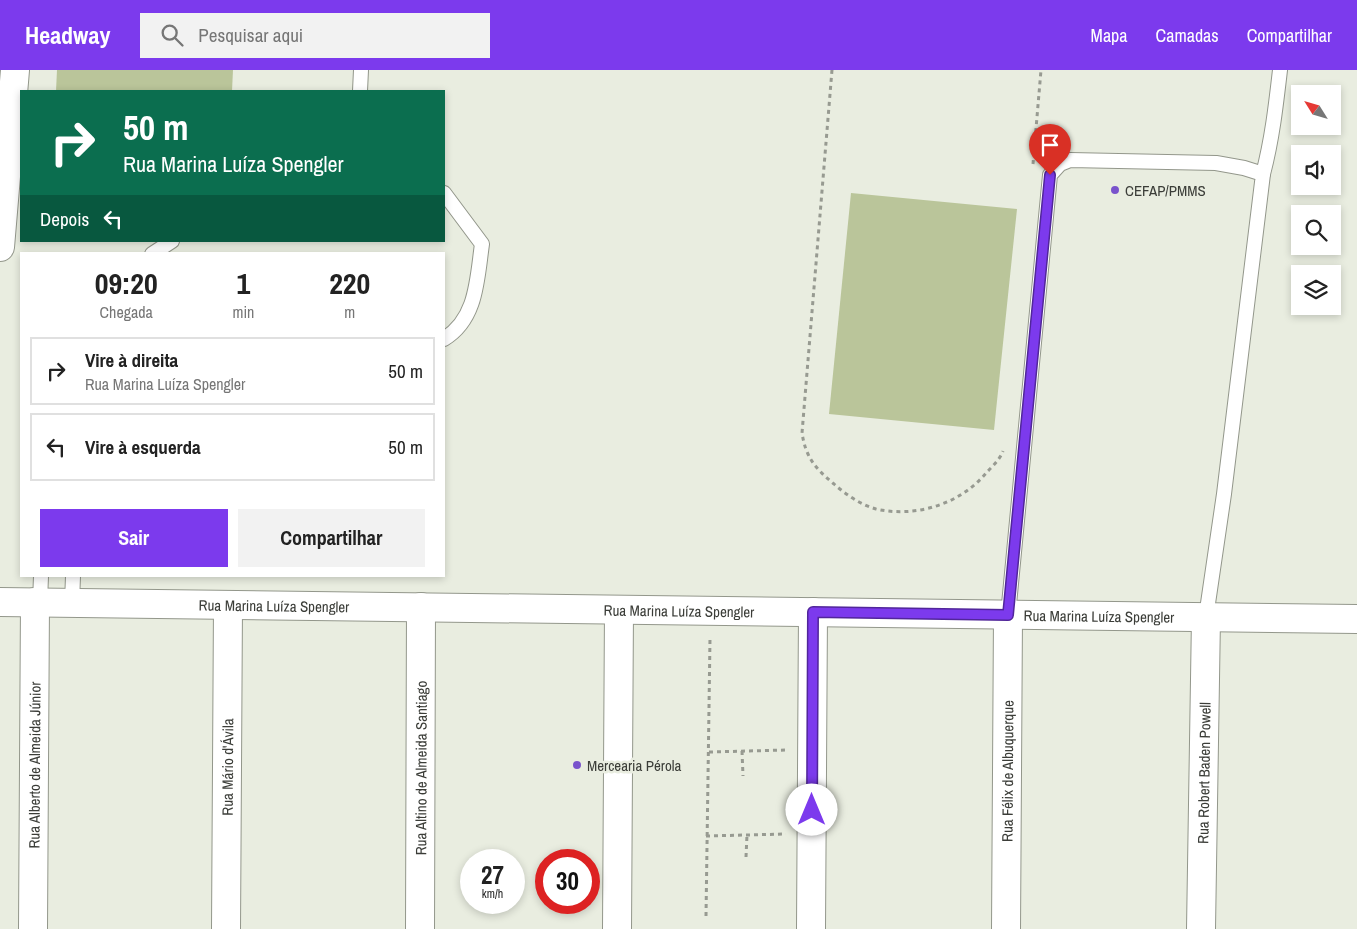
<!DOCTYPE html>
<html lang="pt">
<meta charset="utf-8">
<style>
body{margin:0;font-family:"Archivo Narrow",sans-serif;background:#f2f2f2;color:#222;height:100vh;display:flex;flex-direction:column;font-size:19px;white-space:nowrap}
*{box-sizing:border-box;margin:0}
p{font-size:16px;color:#767676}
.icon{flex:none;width:28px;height:28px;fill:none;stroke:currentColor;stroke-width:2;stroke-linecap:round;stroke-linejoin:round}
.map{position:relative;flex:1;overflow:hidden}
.panel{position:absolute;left:20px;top:182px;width:425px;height:325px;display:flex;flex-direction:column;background:#fff;border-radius:0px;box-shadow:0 2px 8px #0003}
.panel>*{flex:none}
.hud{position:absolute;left:20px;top:20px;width:425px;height:152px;border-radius:0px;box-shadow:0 2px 8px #0003;background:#0b6e4f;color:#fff;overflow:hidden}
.needle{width:32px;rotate:307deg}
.buttons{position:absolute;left:1291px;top:15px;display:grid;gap:10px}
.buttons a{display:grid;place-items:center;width:50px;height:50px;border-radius:0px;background:#fff;box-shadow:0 2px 8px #0003;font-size:25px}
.speed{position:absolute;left:460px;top:779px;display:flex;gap:10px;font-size:25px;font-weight:700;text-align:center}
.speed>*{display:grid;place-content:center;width:65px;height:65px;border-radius:50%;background:#fff;box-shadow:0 2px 8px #0003;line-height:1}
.speed small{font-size:12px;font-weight:400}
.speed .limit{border:8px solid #d22;background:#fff;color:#111}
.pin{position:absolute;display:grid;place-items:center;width:42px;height:42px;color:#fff;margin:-51px -21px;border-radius:50% 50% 50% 0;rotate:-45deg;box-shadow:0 0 5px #0007}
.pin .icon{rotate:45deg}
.me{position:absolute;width:55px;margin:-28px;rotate:0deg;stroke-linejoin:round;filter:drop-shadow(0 0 4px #0008)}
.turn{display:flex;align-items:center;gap:18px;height:105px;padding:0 20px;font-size:22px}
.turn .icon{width:65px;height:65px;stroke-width:2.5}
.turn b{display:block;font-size:35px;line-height:42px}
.then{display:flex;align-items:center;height:48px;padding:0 20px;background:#0003;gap:10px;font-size:19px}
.eta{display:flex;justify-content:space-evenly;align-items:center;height:85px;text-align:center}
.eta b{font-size:30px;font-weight:700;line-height:35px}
.button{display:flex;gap:10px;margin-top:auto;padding:10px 20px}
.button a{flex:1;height:58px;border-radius:0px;background:#7c3aed;color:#fff;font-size:20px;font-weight:700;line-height:58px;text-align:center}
.button a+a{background:#f2f2f2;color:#222}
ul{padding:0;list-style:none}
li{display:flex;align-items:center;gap:15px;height:68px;margin:0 10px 8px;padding:0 10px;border:2px solid #e0e0e0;border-radius:0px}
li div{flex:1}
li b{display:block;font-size:19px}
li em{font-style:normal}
header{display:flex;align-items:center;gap:30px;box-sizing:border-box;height:70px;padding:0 25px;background:#7c3aed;color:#fff}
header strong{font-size:24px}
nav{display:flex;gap:28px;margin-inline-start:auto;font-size:18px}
.search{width:350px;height:45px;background:#f2f2f2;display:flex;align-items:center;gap:12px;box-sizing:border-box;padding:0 18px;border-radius:0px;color:#767676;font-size:19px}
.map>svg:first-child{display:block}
.green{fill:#bac59a}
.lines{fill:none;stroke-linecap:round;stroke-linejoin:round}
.lane-casing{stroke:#93978b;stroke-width:16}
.street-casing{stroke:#93978b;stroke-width:30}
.secondary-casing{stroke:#93978b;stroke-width:30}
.path{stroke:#979a91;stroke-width:3;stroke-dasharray:4 4;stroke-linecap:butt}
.lane{stroke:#fff;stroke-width:14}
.street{stroke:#fff;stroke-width:28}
.secondary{stroke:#fff;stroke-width:28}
.route-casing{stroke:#51269a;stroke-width:12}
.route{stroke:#7c3aed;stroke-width:9}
.poi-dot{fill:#7953cc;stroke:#e9ede0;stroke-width:2}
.labels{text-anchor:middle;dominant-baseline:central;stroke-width:5;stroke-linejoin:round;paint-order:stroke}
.poi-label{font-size:15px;fill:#3b3d38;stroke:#e9ede0;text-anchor:start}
.street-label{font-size:15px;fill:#3b3d38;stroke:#e9ede0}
</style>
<header>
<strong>Headway</strong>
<div class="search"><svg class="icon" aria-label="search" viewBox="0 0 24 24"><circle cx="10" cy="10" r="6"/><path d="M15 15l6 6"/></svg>Pesquisar aqui</div>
<nav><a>Mapa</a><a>Camadas</a><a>Compartilhar</a></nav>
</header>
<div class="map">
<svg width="1357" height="859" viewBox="0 0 1357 859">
<rect width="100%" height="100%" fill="#e9ede0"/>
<!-- green -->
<g class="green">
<path d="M 57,0 L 233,0 L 232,21 L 56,21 Z"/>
<path d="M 851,123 L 1017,139 L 994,360 L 829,344 Z"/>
</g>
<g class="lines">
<!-- lane casing -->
<g class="lane-casing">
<g id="lane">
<path d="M 360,21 L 361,0"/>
<path d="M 1263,104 C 1272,70 1276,35 1280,0"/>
<path d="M 444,123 L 482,174 C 477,209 477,249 444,269"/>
<path d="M 152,184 L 172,171"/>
<path d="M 40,532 L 41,506"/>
<path d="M 72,533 L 73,506"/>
<path d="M 1008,545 L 1050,105 L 1060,94 L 1070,90 L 1216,93 L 1244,98 L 1263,104 L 1224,424 L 1206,547"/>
</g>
</g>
<!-- street casing -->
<g class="street-casing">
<g id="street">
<path d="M 0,177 L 15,0"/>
<path id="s1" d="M 33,859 L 35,532"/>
<path id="s2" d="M 226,859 L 228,535"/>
<path id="s3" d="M 420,859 L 421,537"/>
<path d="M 617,859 L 619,540"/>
<path d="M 811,859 L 813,542"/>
<path id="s4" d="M 1006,859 L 1008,545"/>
<path id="s5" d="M 1201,859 L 1206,547"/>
</g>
</g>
<!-- secondary casing -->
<g class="secondary-casing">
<g id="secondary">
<path id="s6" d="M 0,532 L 1357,549"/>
</g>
</g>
<!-- path -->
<g class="path">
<path d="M 832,0 L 802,363 C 806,388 815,398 834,414 C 845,424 861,435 876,439 C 916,448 961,434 987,402 C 993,396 1000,389 1003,381"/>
<path d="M 1033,94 L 1041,0"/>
<path d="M 742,681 L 743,706"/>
<path d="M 709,682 L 786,680"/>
<path d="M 706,766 L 786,764"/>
<path d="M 746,787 L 747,765"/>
<path d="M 706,846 L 710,568"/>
</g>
<!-- lane -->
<use href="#lane" class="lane"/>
<!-- street -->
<use href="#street" class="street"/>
<!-- secondary -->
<use href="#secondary" class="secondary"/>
</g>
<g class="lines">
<!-- route casing -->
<g class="route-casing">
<path id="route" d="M 812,740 L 813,542 L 1008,545 L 1050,105"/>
</g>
<!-- route -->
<use href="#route" class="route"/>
</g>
<!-- markers -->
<g class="poi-dot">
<circle cx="1115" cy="120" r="5"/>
<circle cx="577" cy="695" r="5"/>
</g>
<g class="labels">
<!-- poi labels -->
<g class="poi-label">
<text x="1125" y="120">CEFAP/PMMS</text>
<text x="587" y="695">Mercearia Pérola</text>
</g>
<!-- street labels -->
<g class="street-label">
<text stroke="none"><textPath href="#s6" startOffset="274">Rua Marina Luíza Spengler</textPath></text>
<text stroke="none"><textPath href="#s6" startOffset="679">Rua Marina Luíza Spengler</textPath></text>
<text stroke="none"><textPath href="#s6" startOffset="1099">Rua Marina Luíza Spengler</textPath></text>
<text stroke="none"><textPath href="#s1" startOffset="164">Rua Alberto de Almeida Júnior</textPath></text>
<text stroke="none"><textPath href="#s2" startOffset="162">Rua Mário d'Ávila</textPath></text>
<text stroke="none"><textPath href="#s3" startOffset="161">Rua Altino de Almeida Santiago</textPath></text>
<text stroke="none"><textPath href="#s4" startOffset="158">Rua Félix de Albuquerque</textPath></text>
<text stroke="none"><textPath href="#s5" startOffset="156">Rua Robert Baden Powell</textPath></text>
</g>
</g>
</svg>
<div class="buttons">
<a><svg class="needle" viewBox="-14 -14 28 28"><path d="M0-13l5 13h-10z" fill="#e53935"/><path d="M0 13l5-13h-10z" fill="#767676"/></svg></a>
<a><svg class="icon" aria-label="sound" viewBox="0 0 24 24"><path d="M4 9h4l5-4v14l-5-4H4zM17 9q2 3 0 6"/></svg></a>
<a><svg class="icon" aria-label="search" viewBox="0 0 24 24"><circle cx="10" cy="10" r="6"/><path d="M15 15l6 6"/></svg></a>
<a><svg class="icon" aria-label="layers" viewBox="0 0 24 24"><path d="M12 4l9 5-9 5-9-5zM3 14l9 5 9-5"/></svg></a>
</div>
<div class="speed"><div>27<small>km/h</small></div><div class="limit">30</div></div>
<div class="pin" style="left:1050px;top:105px;background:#d93025"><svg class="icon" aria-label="arrive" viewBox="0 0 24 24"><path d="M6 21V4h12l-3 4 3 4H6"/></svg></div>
<svg class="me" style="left:812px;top:740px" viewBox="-20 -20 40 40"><circle r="19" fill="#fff"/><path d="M0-13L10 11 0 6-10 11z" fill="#7c3aed"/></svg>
<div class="hud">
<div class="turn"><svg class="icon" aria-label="right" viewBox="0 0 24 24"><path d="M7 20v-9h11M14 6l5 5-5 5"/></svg><div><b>50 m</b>Rua Marina Luíza Spengler</div></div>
<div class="then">Depois<svg class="icon" aria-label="left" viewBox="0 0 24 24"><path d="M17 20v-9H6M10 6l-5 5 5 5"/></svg></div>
</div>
<section class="panel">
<div class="eta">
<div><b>09:20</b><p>Chegada</p></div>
<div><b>1</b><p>min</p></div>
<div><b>220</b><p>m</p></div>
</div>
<ul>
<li><svg class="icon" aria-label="right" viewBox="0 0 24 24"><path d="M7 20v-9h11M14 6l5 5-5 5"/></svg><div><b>Vire à direita</b><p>Rua Marina Luíza Spengler</p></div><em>50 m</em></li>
<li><svg class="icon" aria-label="left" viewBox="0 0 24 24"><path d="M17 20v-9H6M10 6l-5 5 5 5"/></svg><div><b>Vire à esquerda</b></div><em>50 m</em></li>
</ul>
<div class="button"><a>Sair</a><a>Compartilhar</a></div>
</section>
</div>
